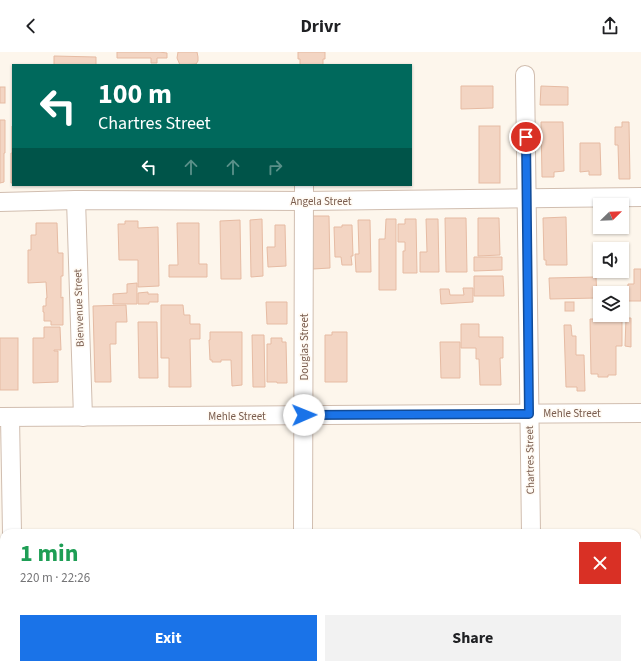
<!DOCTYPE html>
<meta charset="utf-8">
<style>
body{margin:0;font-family:"Source Sans 3",sans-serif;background:#f2f2f2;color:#202124;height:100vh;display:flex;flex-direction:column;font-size:15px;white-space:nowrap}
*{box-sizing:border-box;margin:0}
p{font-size:13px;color:#757577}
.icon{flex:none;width:22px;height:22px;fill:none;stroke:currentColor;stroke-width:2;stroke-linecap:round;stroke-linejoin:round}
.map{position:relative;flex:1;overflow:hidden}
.side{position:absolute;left:0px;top:477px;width:641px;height:140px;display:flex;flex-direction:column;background:#fff;border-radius:12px 12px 0 0;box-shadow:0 1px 3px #0004}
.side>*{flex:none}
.guide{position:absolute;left:12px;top:12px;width:400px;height:122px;border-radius:0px;box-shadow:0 1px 3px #0004;background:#00695c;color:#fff;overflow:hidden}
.needle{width:26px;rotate:67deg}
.tools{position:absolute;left:593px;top:146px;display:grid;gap:8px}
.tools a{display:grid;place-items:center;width:36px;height:36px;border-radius:0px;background:#fff;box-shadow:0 1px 3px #0004;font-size:20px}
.pin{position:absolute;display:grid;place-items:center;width:34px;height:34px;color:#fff;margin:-17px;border:2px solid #fff;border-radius:50%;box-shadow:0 1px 4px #0007}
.me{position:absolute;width:44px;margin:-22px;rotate:89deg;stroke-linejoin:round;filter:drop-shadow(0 0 3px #0008)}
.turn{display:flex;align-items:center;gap:14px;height:84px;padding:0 20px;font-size:18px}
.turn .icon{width:52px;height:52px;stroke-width:2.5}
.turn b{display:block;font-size:28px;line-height:34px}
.lanes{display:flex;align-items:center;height:38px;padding:0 20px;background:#0003;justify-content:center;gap:20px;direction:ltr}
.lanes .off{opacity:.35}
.round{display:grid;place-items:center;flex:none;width:42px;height:42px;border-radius:0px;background:#f2f2f2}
.summary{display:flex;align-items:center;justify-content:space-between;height:68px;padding:0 20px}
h1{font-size:24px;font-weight:700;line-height:30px;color:#1e9e55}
.button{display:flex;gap:8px;margin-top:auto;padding:8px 20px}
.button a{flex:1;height:46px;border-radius:0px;background:#1a73e8;color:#fff;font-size:16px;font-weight:700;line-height:46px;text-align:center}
.button a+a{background:#f2f2f2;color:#202124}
header{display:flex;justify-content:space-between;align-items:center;height:52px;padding:0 20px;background:#fff;font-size:18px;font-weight:700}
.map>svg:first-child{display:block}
.building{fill:#f3d5c3;stroke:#e6bba3}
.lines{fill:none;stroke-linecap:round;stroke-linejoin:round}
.street-casing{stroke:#d1beb0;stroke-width:20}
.street{stroke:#fff;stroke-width:18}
.route-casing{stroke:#114b97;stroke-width:10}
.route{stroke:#1a73e8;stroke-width:7}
.labels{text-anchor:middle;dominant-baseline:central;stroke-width:3;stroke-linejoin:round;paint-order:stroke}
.street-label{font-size:11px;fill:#7a5c4d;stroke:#fffaf3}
</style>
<header><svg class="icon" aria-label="back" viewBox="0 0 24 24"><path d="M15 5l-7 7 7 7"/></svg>Drivr<svg class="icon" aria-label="share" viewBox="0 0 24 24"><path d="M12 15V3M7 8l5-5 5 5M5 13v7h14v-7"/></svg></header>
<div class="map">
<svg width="641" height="617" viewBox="0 0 641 617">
<rect width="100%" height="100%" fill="#fdf6ec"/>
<!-- building -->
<g class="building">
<path d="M 117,0 L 159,0 L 167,1 L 167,6 L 157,6 L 157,11 L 151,11 L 151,6 L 117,6 Z"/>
<path d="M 178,0 L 197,0 L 198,5 L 198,9 L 196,12 L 180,13 L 177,6 Z"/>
<path d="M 298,0 L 325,0 L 325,7 L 323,7 L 323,13 L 300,13 L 300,7 L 298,7 Z"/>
<path d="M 54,4 L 96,5 L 96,13 L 54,13 Z"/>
<path d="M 461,34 L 493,34 L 493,56 L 461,57 Z"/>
<path d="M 541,34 L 568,35 L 568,53 L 540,53 Z"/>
<rect x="0" y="35" width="5" height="16"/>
<path d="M 0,68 L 5,68 L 5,101 L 4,101 L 4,130 L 0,131 Z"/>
<path d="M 541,70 L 563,70 L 564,119 L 554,120 L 554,125 L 542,125 Z"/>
<path d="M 622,70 L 629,70 L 630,127 L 619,127 L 618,93 L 615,93 L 615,75 L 622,75 Z"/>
<path d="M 12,74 L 13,74 L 13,131 L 11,131 L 11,101 L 12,101 Z"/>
<rect x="479" y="74" width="21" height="57"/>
<path d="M 580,91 L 600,91 L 601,123 L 589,123 L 589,119 L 580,120 Z"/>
<path d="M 309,164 L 329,164 L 330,216 L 313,217 L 312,177 Z"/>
<path d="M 566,165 L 567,213 L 546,213 L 546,208 L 544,208 L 543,166 Z"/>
<path d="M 445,166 L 466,166 L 467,220 L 446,220 Z"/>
<path d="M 478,166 L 499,166 L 500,203 L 478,204 Z"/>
<path d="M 262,167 L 263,224 L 251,225 L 250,168 Z"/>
<path d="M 386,167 L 396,167 L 396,238 L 379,238 L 379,187 L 385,187 Z"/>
<path d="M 405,167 L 416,167 L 417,221 L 403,221 L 403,199 L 405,199 L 405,190 L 398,190 L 398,172 L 405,172 Z"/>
<path d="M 426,167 L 438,167 L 439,220 L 420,220 L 420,200 L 427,200 Z"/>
<path d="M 240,168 L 241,227 L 221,227 L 220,169 Z"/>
<path d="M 358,168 L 370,168 L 371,220 L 356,220 L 355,202 L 359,202 Z"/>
<path d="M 125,169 L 138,169 L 138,176 L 158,175 L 159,234 L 138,235 L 138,208 L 119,208 L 118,172 L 125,172 Z"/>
<path d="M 36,171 L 57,171 L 58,201 L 63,201 L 63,224 L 61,224 L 61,246 L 63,245 L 63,273 L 51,273 L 51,269 L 44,269 L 44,260 L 43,260 L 43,254 L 46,254 L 46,246 L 47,246 L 46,230 L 28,231 L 28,198 L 31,198 L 31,183 L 36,183 Z"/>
<path d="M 177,171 L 199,171 L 199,212 L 207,212 L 207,225 L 169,225 L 169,213 L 178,213 Z"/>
<path d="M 275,173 L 285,173 L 286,214 L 268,215 L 267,195 L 275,195 Z"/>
<path d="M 342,173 L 352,173 L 353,204 L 351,204 L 352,213 L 342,213 L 341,205 L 335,205 L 334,175 L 342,175 Z"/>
<path d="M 474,205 L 502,205 L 502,218 L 474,219 Z"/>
<path d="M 634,217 L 641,217 L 641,249 L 627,249 L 628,232 L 634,232 Z"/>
<path d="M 474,224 L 503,224 L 504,244 L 474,244 Z"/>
<path d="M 596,225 L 597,246 L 550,247 L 549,226 Z"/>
<path d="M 137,231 L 137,252 L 113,252 L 113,242 L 127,241 L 127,232 Z"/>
<path d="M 463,236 L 473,236 L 473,250 L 441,252 L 440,237 L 449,237 L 450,243 L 464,243 Z"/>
<path d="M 148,240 L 148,242 L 158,242 L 158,250 L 149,250 L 149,252 L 138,252 L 138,241 Z"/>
<path d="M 266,250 L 287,250 L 287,272 L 267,272 Z"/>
<rect x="565" y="250" width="9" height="9"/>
<path d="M 126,253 L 127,270 L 116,270 L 116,292 L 110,292 L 111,330 L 95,330 L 93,254 Z"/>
<path d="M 161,253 L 183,253 L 184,263 L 190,263 L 190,272 L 200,272 L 200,287 L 190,287 L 191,335 L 169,335 L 169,306 L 161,306 Z"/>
<path d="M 626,266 L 631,266 L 631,295 L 625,294 Z"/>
<path d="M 590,267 L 622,267 L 622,294 L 616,294 L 616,323 L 608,323 L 608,325 L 598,325 L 598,322 L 591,322 Z"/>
<path d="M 138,270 L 157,270 L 158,326 L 139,326 Z"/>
<path d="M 461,272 L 479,272 L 479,285 L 503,285 L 503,306 L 500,306 L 501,333 L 480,333 L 479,307 L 476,307 L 476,296 L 461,296 Z"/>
<path d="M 564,273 L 571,273 L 572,284 L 576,284 L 576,303 L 584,303 L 585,339 L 577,339 L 577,335 L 566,335 Z"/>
<path d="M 44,275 L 60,275 L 61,298 L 54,298 L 54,299 L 58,299 L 58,330 L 33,331 L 33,286 L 44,286 Z"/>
<path d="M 210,280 L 242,280 L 242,333 L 232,334 L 231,308 L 221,308 L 221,310 L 212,310 L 212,308 L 210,308 L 209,288 L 210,288 Z"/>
<path d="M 332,280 L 347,280 L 347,330 L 325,330 L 325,283 L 332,283 Z"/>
<path d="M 252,283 L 264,283 L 265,335 L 253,335 Z"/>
<rect x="0" y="286" width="18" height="52"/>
<path d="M 271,286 L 282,286 L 282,290 L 286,290 L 287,331 L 277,331 L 277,330 L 267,330 L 267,292 L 271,292 Z"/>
<path d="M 440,290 L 460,290 L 460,326 L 441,326 Z"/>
</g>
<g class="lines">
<!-- street casing -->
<g class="street-casing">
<g id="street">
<path d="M 525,23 L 531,481"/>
<path d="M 76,148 L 83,365"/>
<path d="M 0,150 L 76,148 L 304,149 L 641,145"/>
<path d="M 0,365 L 641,361"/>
<path d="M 10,365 L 12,481"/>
<path d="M 303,481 L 304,133"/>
<path d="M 0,504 L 4,504"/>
<path d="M 637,504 L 641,504"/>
<path d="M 80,613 L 80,617"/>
</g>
</g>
<!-- street -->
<use href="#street" class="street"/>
</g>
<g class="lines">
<!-- route casing -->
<g class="route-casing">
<path id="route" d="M 304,363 L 529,362 L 526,85"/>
</g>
<!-- route -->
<use href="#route" class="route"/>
</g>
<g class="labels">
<!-- street labels -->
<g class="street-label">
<text x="321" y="149">Angela Street</text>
<text transform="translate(79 256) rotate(-92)">Bienvenue Street</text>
<text transform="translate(304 295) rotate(-90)">Douglas Street</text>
<text x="572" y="361">Mehle Street</text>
<text x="237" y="364">Mehle Street</text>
<text transform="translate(530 408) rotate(-91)">Chartres Street</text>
</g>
</g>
</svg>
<div class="tools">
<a><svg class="needle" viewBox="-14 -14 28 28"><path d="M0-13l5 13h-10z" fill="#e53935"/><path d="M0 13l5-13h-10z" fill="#757577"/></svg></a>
<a><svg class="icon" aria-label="sound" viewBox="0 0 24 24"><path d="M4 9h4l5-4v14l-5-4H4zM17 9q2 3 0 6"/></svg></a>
<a><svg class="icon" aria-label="layers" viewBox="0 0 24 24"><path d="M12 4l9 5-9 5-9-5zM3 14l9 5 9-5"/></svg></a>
</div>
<div class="pin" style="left:526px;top:85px;background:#d93025"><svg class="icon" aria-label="arrive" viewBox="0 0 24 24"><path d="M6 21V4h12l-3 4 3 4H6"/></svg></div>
<svg class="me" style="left:304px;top:363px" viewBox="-20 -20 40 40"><circle r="19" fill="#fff"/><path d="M0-13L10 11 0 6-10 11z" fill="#1a73e8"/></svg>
<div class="guide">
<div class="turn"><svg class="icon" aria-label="left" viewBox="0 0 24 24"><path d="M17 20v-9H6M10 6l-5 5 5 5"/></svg><div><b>100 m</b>Chartres Street</div></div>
<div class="lanes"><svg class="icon" aria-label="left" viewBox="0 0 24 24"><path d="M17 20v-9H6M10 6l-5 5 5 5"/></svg><svg class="icon off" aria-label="ahead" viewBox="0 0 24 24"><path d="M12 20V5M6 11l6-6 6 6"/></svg><svg class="icon off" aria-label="ahead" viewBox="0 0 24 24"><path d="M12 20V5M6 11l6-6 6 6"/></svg><svg class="icon off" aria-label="right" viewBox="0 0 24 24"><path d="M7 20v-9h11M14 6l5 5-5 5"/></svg></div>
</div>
<section class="side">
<div class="summary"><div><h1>1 min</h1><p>220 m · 22:26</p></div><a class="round" style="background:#d93025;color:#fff"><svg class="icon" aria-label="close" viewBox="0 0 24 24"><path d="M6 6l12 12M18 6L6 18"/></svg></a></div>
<div class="button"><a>Exit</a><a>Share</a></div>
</section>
</div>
